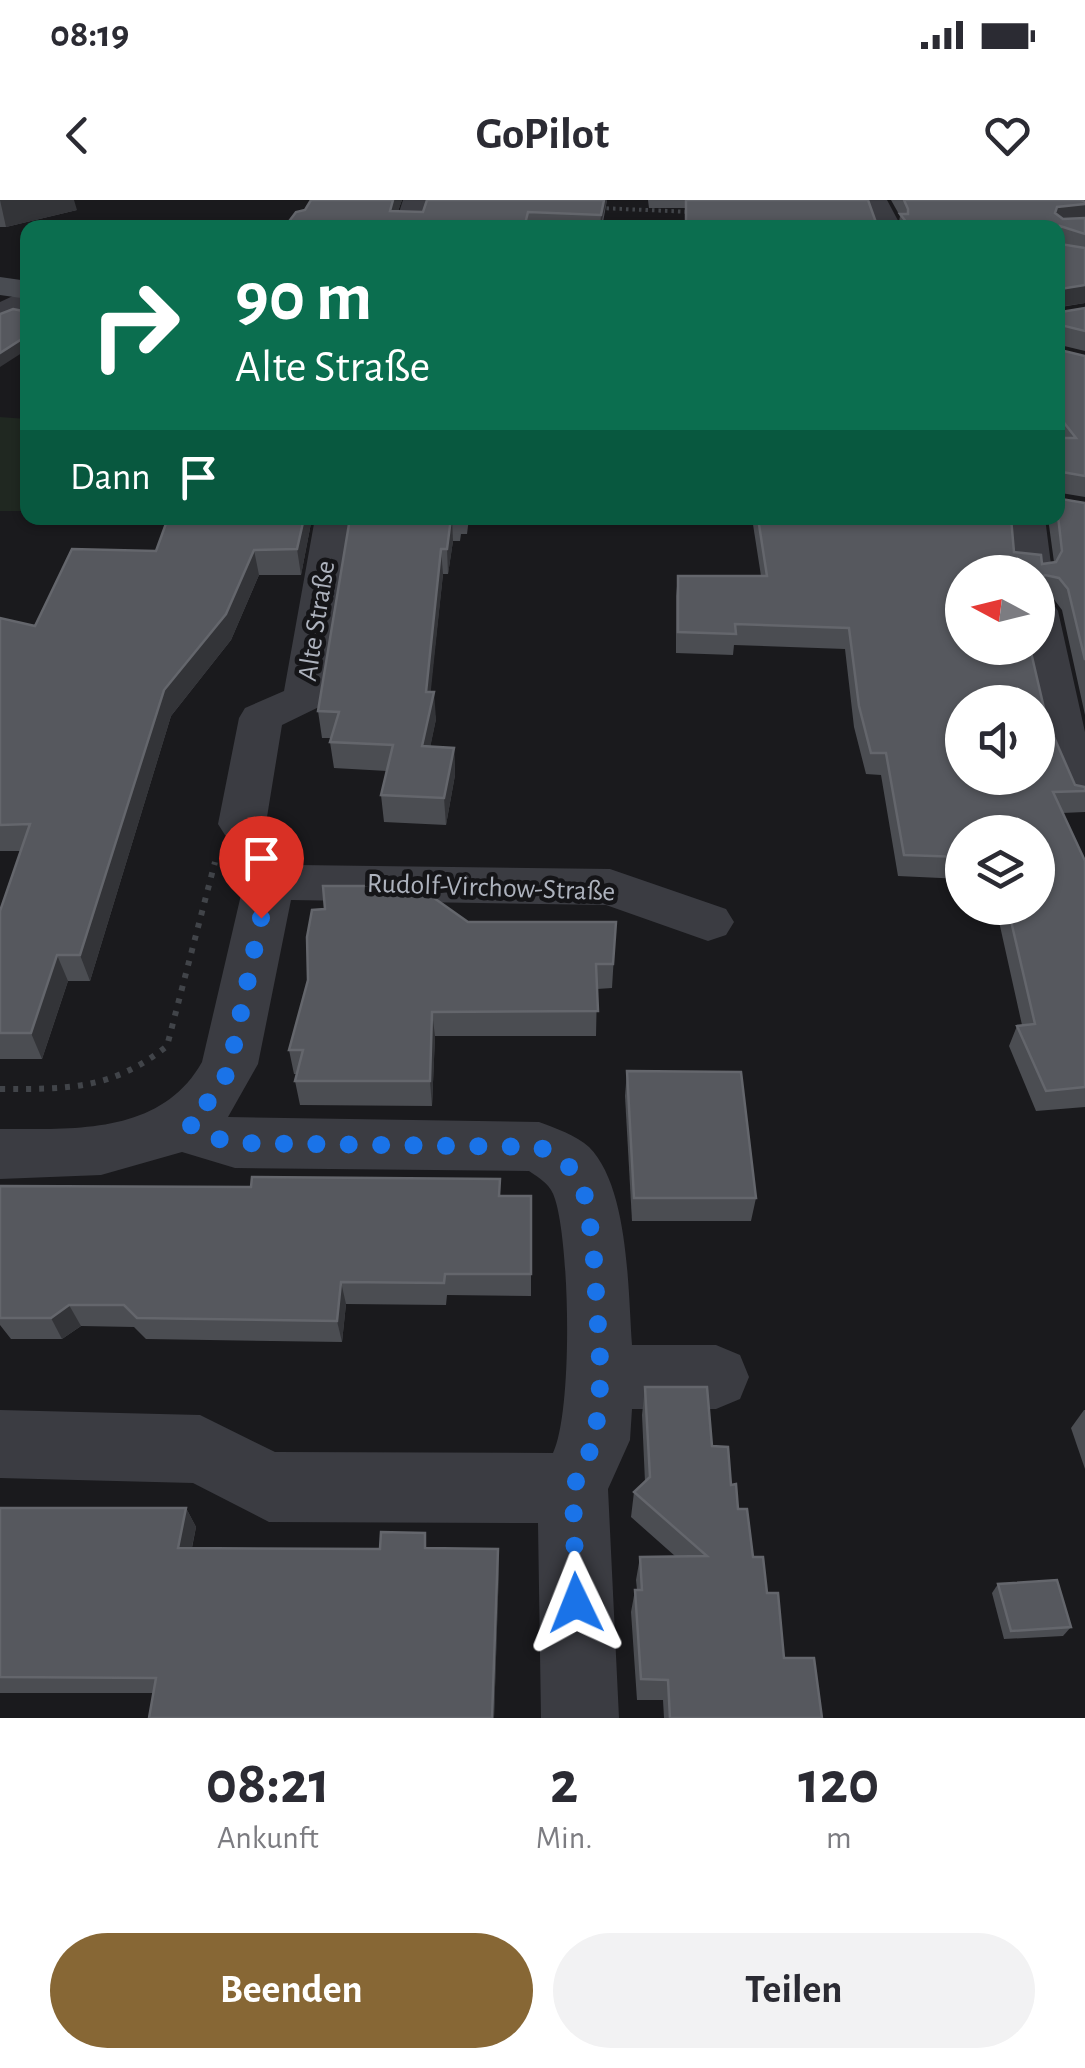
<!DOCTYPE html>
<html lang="de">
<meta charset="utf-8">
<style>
body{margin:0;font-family:"Alegreya Sans",sans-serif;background:#f2f2f3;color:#2b2b33;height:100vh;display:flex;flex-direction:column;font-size:38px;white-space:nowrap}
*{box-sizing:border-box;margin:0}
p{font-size:32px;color:#7c7c81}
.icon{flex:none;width:55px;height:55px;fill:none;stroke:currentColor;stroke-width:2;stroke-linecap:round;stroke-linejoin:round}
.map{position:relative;height:1518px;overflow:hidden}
.side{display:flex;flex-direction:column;background:#fff;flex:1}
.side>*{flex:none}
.guide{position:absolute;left:20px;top:20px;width:1045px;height:305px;border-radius:20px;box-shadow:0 2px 8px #0004;background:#0b6e4f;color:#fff;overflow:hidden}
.needle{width:65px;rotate:277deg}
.controls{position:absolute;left:945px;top:355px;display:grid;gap:20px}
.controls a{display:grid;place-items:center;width:110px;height:110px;border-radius:50%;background:#fff;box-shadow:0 2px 8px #0004;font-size:50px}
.pin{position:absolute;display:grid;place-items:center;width:85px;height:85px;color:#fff;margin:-102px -42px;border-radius:50% 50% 50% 0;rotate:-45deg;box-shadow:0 0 10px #0007}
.pin .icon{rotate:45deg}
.me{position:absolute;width:110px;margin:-55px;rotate:358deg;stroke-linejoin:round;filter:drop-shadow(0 0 8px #0008)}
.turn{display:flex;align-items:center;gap:35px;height:210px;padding:0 50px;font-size:45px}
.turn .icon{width:130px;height:130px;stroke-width:2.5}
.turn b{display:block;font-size:70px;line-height:85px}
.then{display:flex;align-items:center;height:95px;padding:0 50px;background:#0003;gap:20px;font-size:38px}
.eta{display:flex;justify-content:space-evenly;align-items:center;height:170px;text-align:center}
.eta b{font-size:60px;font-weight:700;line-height:70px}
.action{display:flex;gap:20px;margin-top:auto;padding:20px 50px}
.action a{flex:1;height:115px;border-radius:60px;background:#876735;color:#fff;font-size:40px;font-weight:700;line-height:115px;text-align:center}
.action a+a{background:#f2f2f3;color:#2b2b33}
.status{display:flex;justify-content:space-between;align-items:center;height:70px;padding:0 50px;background:#fff;direction:ltr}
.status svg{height:28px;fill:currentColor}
header{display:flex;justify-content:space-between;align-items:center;height:130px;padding:0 50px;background:#fff;font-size:45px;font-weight:700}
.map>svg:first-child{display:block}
.green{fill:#202821}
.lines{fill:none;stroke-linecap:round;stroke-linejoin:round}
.path-far1{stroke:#414449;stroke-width:4;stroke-dasharray:2.5 4;stroke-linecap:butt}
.path{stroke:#414449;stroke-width:6;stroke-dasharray:5 8;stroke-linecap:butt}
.minor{fill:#3b3c42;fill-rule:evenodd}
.secondary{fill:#494c52;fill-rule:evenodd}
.wall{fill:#4b4d52}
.shaded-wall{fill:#333438}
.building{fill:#56585e;stroke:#64666c;stroke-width:2.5;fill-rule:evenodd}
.route{stroke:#1a73e8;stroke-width:18;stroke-dasharray:0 32.4}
.labels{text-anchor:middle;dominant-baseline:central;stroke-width:9;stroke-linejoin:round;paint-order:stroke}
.street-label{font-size:28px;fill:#adb2bd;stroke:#151518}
</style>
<div class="status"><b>08:19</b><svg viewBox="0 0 49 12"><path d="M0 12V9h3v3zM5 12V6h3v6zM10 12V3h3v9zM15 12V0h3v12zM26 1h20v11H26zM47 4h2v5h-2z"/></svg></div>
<header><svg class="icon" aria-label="back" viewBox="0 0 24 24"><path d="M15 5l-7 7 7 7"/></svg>GoPilot<svg class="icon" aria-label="heart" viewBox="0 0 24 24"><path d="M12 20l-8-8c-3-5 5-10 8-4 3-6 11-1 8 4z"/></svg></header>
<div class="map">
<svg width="1085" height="1518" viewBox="0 0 1085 1518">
<rect width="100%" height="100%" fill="#1a1a1d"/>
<!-- green -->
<path class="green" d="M 0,217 L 27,219 L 27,311 L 0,311 Z"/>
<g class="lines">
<!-- path-far1 -->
<path class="path-far1" d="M 600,8 L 692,12"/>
<!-- path -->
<path class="path" d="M 0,889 C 67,889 112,890 167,846 L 215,662"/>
<!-- minor -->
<g class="minor">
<path d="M 403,0 L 429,0 L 422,28 L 394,28 Z"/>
<path d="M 861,0 L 887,0 L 902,28 L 875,28 Z"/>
<path d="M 28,89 L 28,111 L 0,124 L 0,102 Z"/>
<path d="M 315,318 L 353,318 L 326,498 L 319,507 L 282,525 L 267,617 L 294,634 L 301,646 L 298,665 L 610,669 L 726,709 L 734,722 L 726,735 L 708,741 L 606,705 L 291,700 L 258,864 L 228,917 L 539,922 C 555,928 576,935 589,947 C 629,987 628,1091 632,1145 L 716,1145 L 740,1155 L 749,1177 L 740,1199 L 716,1209 L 632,1209 L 630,1240 L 608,1289 L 619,1518 L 541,1518 L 538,1323 L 269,1322 L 193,1283 L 0,1278 L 0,1210 L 200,1215 L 275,1252 L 553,1253 C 573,1211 570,1045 555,999 C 551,985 541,979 529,971 L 235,968 L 182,952 L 101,975 L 0,979 L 0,929 C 74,929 161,935 202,862 L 251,652 L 225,635 L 218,624 L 239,518 L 245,508 L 284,491 Z"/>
<path d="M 1008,318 L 1045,318 L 1052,372 L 1046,380 L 1038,382 L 1038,372 L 1012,372 Z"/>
<path d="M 1038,399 L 1052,402 L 1058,411 L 1085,532 L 1085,607 L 1068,603 C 1051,574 1038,536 1038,502 L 1033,502 L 1023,448 L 1038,448 Z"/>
</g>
<!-- secondary -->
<path class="secondary" d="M 0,77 L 28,81 L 28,99 L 0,95 Z"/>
</g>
<!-- wall -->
<g class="wall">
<path d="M 0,0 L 77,10 L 6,27 L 0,27 Z"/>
<path d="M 311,0 L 402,0 L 398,11 L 423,12 L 607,0 L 602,28 L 284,28 L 305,10 Z"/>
<path d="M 648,0 L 868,0 L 878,28 L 685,28 L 685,8 L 649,8 Z"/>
<path d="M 891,0 L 1085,0 L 1085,16 L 1083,19 L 1085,18 L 1085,103 L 1061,107 L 1061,112 L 1085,108 L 1085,151 L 1060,145 L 1060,150 L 1085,156 L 1085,297 L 1061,293 L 1061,299 L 1085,303 L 1085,515 L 1062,410 L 1053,398 L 1041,396 L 1041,423 L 1038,434 L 1038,372 L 962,372 L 1047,521 L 1075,585 L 1085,591 L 1085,612 L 1062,613 L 1085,661 L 1085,907 L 1036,911 L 1009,846 L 1017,826 L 1022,825 L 996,708 L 1038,708 L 1038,632 L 962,632 L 962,679 L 898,676 L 881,575 L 866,574 L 854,527 L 845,449 L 734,445 L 733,455 L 676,453 L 676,396 L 678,376 L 761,376 L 752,318 L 1011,318 L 1014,352 L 1042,364 L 1054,362 L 1048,318 L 1058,318 L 1058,28 L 898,28 L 900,16 Z"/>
<path d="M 168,318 L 312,318 L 301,375 L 259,375 L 231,440 L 171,516 L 90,781 L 68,781 L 42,859 L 0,859 L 0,711 L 21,651 L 0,651 L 0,418 L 35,426 L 156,351 Z"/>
<path d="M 350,318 L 486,318 L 469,318 L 467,334 L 461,334 L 460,341 L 453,341 L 448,374 L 443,374 L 430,492 L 436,519 L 430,547 L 454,548 L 455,575 L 446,625 L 384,622 L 381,595 L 387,571 L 334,568 L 330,542 L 331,538 L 322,538 L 318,511 Z"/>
<path d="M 325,709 L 468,722 L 616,722 L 612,788 L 597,789 L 596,836 L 435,836 L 432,906 L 300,905 L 295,881 L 297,874 L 294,874 L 289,850 L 308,780 Z"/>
<path d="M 627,871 L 756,998 L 751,1021 L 632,1021 L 625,896 Z"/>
<path d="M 500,979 L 500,996 L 531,996 L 531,1096 L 447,1095 L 446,1105 L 346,1104 L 342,1142 L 146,1139 L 134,1127 L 81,1126 L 62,1139 L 11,1139 L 0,1125 L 0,986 L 251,987 Z"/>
<path d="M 645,1187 L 712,1246 L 731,1285 L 753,1357 L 767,1393 L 784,1458 L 822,1518 L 664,1518 L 663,1500 L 637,1500 L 631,1412 L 635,1390 L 637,1390 L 636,1380 L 640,1357 L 675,1356 L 631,1317 L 634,1292 L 645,1282 L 642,1215 Z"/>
<path d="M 1084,1210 L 1085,1210 L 1085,1269 L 1071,1228 Z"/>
<path d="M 0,1308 L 186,1308 L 196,1327 L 192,1348 L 498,1349 L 499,1367 L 494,1518 L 149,1518 L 153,1493 L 0,1493 Z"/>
<path d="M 998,1384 L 1071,1427 L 1063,1436 L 1004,1439 L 992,1393 Z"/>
</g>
<!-- shaded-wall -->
<g class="shaded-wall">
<path d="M 0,0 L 74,0 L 77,10 L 6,27 Z"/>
<path d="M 393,0 L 402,0 L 392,28 L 390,11 Z"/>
<path d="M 604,0 L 607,0 L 600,28 L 601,15 Z"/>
<path d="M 1081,0 L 1085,0 L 1085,16 L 1083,20 L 1053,24 L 1057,7 Z"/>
<path d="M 1085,85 L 1085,103 L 1058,107 L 1060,89 Z"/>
<path d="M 28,135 L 28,149 L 0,167 L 0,153 Z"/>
<path d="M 304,318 L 312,318 L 301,375 L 297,349 Z"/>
<path d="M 452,318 L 453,341 L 448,374 L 447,349 Z"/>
<path d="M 441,349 L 443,374 L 428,518 L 426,492 Z"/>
<path d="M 254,350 L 259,375 L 231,440 L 171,516 L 90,781 L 80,755 L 164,490 Z"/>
<path d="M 434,492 L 436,519 L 425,573 L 422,546 Z"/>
<path d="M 454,548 L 455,575 L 446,625 L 444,598 Z"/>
<path d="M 57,755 L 68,781 L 42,859 L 31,833 Z"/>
<path d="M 432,812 L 435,836 L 432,906 L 430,881 Z"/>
<path d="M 341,1082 L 346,1104 L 342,1142 L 337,1121 Z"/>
<path d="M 69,1105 L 81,1126 L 62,1139 L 51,1118 Z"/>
<path d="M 186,1308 L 196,1327 L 188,1366 L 178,1348 Z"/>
<path d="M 498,1349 L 499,1367 L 494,1518 L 492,1518 Z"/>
</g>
<!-- building -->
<g class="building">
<path d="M 311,0 L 393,0 L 390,11 L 423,12 L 427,0 L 604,0 L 601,15 L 528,12 L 524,28 L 284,28 L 296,12 L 305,10 Z"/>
<path d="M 686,0 L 868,0 L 878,28 L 686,28 Z"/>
<path d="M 904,0 L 1081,0 L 1085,2 L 1085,4 L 1057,7 L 1055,13 L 1063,19 L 1085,18 L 1085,34 L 1060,26 L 1060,44 L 1085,48 L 1085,85 L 1060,89 L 1061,112 L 1085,108 L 1085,131 L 1061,125 L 1060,150 L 1085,156 L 1085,276 L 1062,272 L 1061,299 L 1085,303 L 1085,460 L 1068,389 L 1059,378 L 1045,375 L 1041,378 L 1041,423 L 1038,423 L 1038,372 L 962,372 L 962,448 L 1030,448 L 1047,521 L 1075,585 L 1085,587 L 1085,591 L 1053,592 L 1085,661 L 1085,887 L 1046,891 L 1017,826 L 1035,824 L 1008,708 L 1038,708 L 1038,632 L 962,632 L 962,657 L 904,655 L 886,553 L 871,553 L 859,506 L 849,428 L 735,424 L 736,434 L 678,432 L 678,376 L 767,376 L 758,318 L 1011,318 L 1014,352 L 1041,355 L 1042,364 L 1056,362 L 1062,351 L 1058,316 L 1058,238 L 1076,238 L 1058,215 L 1058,28 L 911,28 L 900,14 L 908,14 L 908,9 ZM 962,502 L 1038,502 L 1038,578 L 962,578 Z"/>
<path d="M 13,109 L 28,112 L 28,135 L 0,153 L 0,114 Z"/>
<path d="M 168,318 L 304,318 L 297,349 L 254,350 L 226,414 L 164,490 L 80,755 L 57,755 L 31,833 L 0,833 L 0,711 L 30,624 L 0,625 L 0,418 L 35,426 L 72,349 L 156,351 Z"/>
<path d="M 350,318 L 451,318 L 447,349 L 441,349 L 426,492 L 434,492 L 422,546 L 454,548 L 444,598 L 381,595 L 393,545 L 330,542 L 339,512 L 318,511 Z"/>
<path d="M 323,686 L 417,686 L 468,722 L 616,722 L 613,764 L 596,764 L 598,811 L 432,812 L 430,881 L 295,881 L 303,850 L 289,850 L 308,780 L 307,737 L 312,710 L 325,709 Z"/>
<path d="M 627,871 L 741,872 L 756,998 L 634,998 Z"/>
<path d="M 252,977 L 500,979 L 499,996 L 531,996 L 531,1074 L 445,1074 L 444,1083 L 341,1082 L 337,1121 L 137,1118 L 124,1105 L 69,1105 L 51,1118 L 0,1118 L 0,986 L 251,987 Z"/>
<path d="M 645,1187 L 707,1187 L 712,1246 L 728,1247 L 731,1285 L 736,1284 L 738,1309 L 747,1309 L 753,1357 L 763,1357 L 767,1393 L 778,1393 L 784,1458 L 814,1458 L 822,1518 L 670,1518 L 668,1480 L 641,1479 L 635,1390 L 642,1390 L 640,1357 L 707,1356 L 634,1292 L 650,1277 Z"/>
<path d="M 0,1308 L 186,1308 L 178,1348 L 380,1349 L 381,1332 L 425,1333 L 425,1348 L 498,1349 L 492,1518 L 149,1518 L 156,1478 L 0,1477 Z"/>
<path d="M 1057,1380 L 1071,1427 L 1011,1431 L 998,1384 Z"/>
</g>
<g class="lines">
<!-- route -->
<path class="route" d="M 261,718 L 230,864 L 221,888 L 188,923 L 204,935 L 234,943 L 540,947 L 568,965 L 585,996 L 593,1043 L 601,1176 L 595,1240 L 573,1288 L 576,1403"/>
</g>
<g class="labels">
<!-- street labels -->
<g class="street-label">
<text transform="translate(317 421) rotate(-81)">Alte Straße</text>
<text transform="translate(491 688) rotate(2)">Rudolf-Virchow-Straße</text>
</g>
</g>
</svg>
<div class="controls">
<a><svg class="needle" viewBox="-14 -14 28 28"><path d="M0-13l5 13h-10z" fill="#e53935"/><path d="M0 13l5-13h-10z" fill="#7c7c81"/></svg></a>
<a><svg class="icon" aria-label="sound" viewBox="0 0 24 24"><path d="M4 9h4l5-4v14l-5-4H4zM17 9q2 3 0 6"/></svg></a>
<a><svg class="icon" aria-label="layers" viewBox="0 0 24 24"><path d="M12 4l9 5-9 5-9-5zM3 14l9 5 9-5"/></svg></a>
</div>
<div class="pin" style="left:261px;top:718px;background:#d93025"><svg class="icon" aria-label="arrive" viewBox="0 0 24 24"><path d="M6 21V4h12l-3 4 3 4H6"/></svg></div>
<svg class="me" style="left:576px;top:1403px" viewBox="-20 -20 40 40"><path d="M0-17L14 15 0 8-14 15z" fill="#1a73e8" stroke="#fff" stroke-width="4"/></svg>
<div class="guide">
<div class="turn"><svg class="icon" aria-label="right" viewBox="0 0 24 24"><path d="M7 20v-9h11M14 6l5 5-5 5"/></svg><div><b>90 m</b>Alte Straße</div></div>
<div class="then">Dann<svg class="icon" aria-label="arrive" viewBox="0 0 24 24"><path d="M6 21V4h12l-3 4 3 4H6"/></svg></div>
</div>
</div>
<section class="side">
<div class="eta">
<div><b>08:21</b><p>Ankunft</p></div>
<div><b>2</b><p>Min.</p></div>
<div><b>120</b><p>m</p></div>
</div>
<div class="action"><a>Beenden</a><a>Teilen</a></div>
</section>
